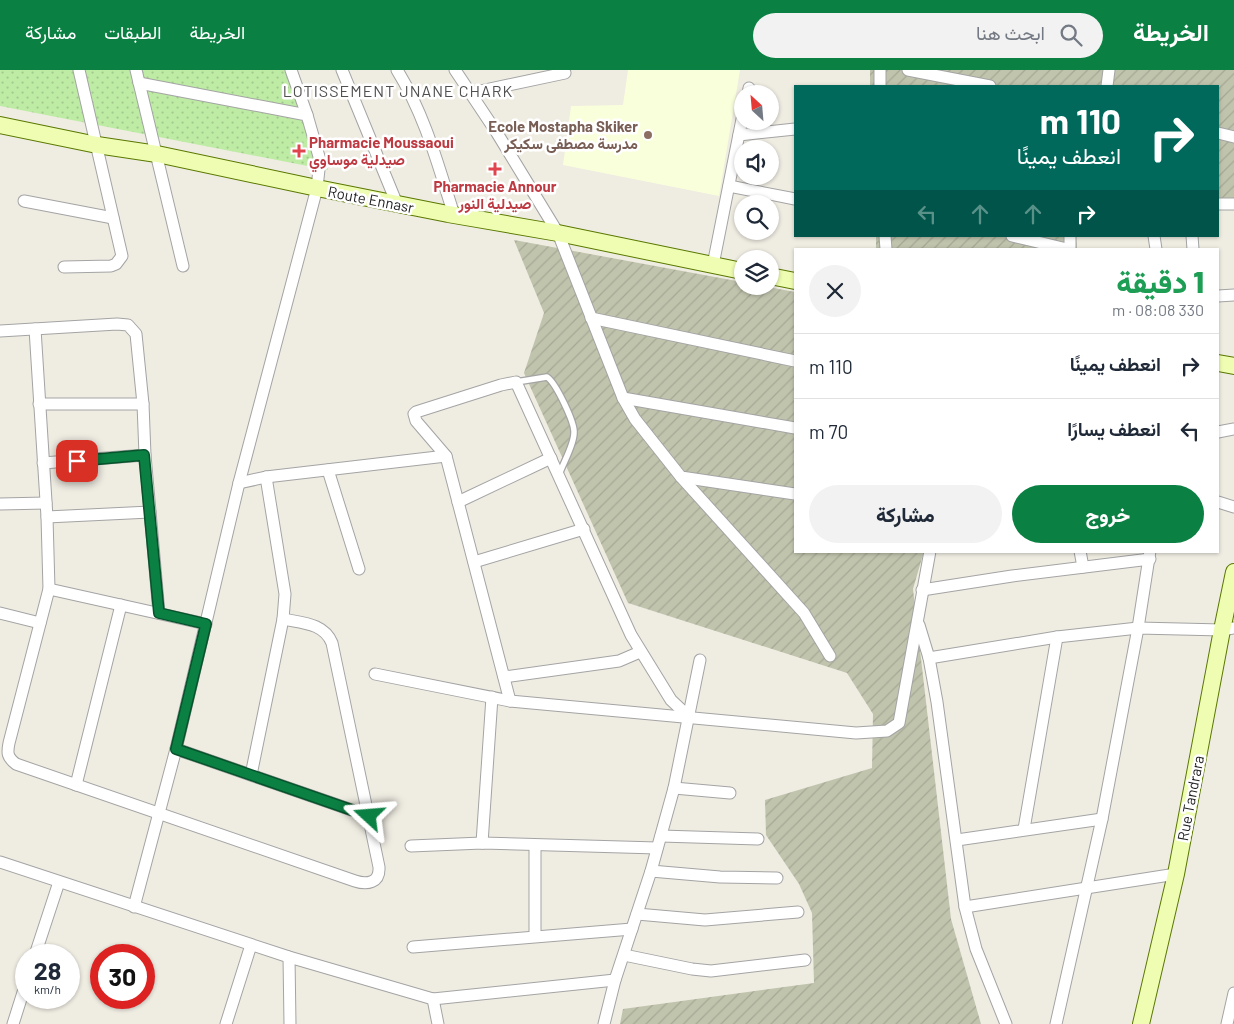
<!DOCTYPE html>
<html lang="ar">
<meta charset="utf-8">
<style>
body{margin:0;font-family:Barlow,Vazirmatn,sans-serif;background:#f2f2f3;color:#1f2937;direction:rtl;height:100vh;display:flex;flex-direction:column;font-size:19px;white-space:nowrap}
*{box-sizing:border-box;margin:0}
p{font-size:16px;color:#747a83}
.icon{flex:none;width:28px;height:28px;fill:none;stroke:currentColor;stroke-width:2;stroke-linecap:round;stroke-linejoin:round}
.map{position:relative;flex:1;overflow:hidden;direction:ltr}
.sheet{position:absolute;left:794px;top:178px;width:425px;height:305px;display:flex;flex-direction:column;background:#fff;border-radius:0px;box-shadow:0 1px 4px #0004;direction:rtl}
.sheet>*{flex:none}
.top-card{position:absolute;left:794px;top:15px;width:425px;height:152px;border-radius:0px;box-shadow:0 1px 4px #0004;direction:rtl;background:#00695c;color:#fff;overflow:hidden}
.needle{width:32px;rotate:334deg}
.buttons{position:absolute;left:734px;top:15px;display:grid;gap:10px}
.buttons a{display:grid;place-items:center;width:45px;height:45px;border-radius:50%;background:#fff;box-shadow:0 1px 4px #0004;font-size:25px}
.speed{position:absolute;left:15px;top:874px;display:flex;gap:10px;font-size:25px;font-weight:700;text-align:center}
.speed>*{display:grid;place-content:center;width:65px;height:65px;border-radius:50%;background:#fff;box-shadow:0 1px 4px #0004;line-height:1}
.speed small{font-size:12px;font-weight:400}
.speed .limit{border:8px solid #d22;background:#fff;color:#111}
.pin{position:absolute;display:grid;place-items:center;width:42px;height:42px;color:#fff;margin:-21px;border-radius:10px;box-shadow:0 2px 8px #0006}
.me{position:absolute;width:55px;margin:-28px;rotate:289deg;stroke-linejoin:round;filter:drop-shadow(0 0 4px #0008)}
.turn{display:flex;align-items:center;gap:18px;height:105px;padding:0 15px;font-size:22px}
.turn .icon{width:65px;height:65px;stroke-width:2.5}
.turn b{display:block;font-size:35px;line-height:42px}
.lanes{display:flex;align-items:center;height:48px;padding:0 15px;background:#0003;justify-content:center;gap:25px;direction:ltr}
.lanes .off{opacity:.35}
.round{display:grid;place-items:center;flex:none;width:52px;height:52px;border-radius:26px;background:#f2f2f3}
.headline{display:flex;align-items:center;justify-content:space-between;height:85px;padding:0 15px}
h1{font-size:30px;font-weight:800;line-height:38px;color:#1e9e55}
.primary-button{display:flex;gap:10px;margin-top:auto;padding:10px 15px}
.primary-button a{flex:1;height:58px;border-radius:30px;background:#0b8043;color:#fff;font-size:20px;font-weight:800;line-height:58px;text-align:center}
.primary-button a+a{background:#f2f2f3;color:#1f2937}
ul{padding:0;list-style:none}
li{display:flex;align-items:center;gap:15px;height:65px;padding:0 15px;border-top:1px solid #e0e1e3}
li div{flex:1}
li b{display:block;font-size:19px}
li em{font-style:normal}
header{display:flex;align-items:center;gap:30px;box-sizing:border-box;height:70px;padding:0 25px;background:#0b8043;color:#fff}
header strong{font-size:24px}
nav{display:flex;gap:28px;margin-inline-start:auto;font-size:18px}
.search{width:350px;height:45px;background:#f2f2f3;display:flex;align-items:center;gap:12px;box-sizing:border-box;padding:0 18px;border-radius:28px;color:#747a83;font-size:19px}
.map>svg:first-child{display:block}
.education{fill:#faffdb}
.construction{fill:url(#construction-furrows)}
.grass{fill:url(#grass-dots)}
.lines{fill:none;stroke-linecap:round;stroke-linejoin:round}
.service-casing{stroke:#a4a4a4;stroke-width:8}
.minor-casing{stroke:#a4a4a4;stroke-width:13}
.secondary-casing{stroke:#5a7800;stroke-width:18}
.service{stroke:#fff;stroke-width:5.5}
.minor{stroke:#fff;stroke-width:11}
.secondary{stroke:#eefdb2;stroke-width:16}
.route-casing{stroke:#07532c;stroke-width:12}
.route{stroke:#0b8043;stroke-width:9}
.education-dot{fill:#8d6e63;stroke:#fff;stroke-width:2}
.health-dot{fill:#e0444e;stroke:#fff;stroke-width:2}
.labels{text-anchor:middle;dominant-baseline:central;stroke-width:5;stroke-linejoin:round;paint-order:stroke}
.education-label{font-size:15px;font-weight:bold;fill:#785e54;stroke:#fff;text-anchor:end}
.health-label{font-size:15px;font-weight:bold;fill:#be3a42;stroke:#fff;text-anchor:start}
.street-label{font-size:15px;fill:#1d1d1d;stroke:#fff}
.neighbourhood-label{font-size:16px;letter-spacing:1px;fill:#505050;stroke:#fff}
</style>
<header>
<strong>الخريطة</strong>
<div class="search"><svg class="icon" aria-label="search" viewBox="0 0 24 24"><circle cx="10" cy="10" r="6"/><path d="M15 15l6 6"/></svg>ابحث هنا</div>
<nav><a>الخريطة</a><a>الطبقات</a><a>مشاركة</a></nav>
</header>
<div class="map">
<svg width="1234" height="954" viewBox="0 0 1234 954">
<defs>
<pattern id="construction-furrows" width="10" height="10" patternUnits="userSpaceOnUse" patternTransform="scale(1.25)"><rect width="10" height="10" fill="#c1c4ad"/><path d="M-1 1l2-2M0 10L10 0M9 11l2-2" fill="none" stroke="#a5a894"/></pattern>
<pattern id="grass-dots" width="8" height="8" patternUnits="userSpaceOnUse" patternTransform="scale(1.25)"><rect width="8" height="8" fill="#beeca5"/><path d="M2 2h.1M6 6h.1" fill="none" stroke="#a3ca8e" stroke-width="1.8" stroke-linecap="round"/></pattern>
</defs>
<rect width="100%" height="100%" fill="#efece2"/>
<!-- education -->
<path class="education" d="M 628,0 L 740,0 L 719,126 L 563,95 L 571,36 L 623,35 Z"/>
<!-- construction -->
<g class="construction">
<path d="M 870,0 L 1234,0 L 1234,140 L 1218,140 L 1218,16 L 870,16 Z"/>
<path d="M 876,166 L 1076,166 L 1077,179 L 876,179 Z"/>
<path d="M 514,170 L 742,212 L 742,216 L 763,216 L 795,222 L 795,481 L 924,481 L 913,519 L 951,849 L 981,954 L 620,954 L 623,939 L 814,913 L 812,843 L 799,814 L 766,765 L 765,730 L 872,698 L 873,644 L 847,603 L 628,533 L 524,303 L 544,243 Z"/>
</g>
<!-- grass -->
<path class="grass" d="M 0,0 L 293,0 L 328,100 L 0,36 Z"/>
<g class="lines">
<!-- service casing -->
<g class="service-casing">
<path id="service" d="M 516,312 L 547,307 C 556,313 575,353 574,363 C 574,375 563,393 559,405"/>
</g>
<!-- minor casing -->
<g class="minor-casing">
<g id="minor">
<path d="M 136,0 L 183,196"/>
<path d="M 291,0 L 307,45"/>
<path d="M 342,0 L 397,134"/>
<path d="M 397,0 C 425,45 438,95 454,145"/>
<path d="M 455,0 L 497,63 L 558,163 L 623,328 L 635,349 L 681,407 L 795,424"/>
<path d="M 880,0 L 880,16"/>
<path d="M 908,0 L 990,16"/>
<path d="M 1107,16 L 1109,0"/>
<path d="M 471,23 L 565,3"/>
<path d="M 748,24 L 749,18"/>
<path d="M 1218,63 L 1234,67"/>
<path d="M 739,65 L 795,59"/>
<path d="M 729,116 L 795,129"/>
<path d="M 24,131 L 113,148"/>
<path d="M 1218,134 L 1234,134"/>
<path d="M 885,166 L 886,179"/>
<path d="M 1012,166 L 1067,179"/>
<path d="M 1154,166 L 1156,179"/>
<path d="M 1192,166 L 1193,179"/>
<path d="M 1070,179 L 1070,166"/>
<path d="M 713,195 L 742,49"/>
<path d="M 64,197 L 111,196 L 116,194 L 122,186 L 79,0"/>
<path d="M 1218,226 L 1234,225"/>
<path d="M 591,248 L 795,291"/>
<path d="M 35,259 L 47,447 L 49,519 L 9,673 C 7,683 7,687 16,694 L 355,811 C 367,815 380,813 379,797 L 332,573 C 324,553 302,553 283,549"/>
<path d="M 0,261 L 117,254 L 128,255 L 136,264 L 143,334 L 145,385 L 159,543"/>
<path d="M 623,328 L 795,358"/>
<path d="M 39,334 L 143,334"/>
<path d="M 1218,362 L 1234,359"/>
<path d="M 43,393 L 145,385"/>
<path d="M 328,400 L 359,499"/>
<path d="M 681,407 L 804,543 L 830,586"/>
<path d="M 239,413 L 266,407 L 446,386"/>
<path d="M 458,432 L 551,388"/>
<path d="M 1218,432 L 1234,437"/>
<path d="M 0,434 L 46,433"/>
<path d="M 47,447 L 150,442"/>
<path d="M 1080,481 L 1083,497"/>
<path d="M 474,492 L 584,459"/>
<path d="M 49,519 L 206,554"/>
<path d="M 922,520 L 1012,506 L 1150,489"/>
<path d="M 0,543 L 40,553"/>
<path d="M 919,555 L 929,588 L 937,632 L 965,837 L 976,879 L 1006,954"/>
<path d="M 929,588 L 1057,567 L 1138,558 L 1222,560 L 1234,558"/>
<path d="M 375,604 L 510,631 L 856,663 L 887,661 L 899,653 L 930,481"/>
<path d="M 504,607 L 619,591 L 640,582"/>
<path d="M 510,631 L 446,386 L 416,351 L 414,344 L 416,342 L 501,315 L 516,312 L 631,565 L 671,630 L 688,646"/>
<path d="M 176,679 L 369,746"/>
<path d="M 251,705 L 283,549 L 285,524 L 266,407"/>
<path d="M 76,715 L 121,535"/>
<path d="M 674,718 L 730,723"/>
<path d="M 1024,759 L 1057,567"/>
<path d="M 661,766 L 758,769"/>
<path d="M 957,770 L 1102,749"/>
<path d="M 482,773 L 492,627"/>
<path d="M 411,776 L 482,773 L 657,778"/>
<path d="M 0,792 L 289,887 L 433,929 L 615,910"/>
<path d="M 651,801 L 720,807 L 777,808"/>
<path d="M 134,837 L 176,679 L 239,413 L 317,118 L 320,90 L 307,45 L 139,13"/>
<path d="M 965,837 L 1176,804"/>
<path d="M 637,844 L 705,850 L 798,842"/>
<path d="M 535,866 L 535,775"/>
<path d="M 413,877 L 632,859"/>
<path d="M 35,885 L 59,812"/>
<path d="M 624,885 L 692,899 L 711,901 L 805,890"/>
<path d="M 289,887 L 290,954"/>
<path d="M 433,929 L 438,954"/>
<path d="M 13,954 L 26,913"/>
<path d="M 226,954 L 251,875"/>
<path d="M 604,954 L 615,910 L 651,801 L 674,718 L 700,590"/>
<path d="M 1056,954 L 1102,749 L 1138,558 L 1150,481"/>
<path d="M 1227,954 L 1234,923"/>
</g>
</g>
<!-- secondary casing -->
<g class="secondary-casing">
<g id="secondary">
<path d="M 0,55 L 97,75 L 157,84 L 317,118 L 448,144 L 558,163 L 742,201"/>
<path d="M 770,206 L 795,211"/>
<path d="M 1218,293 L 1234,296"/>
<path d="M 1141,954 L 1176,804 L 1222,560 L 1234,502"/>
</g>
</g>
<!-- service -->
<use href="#service" class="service"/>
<!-- minor -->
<use href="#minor" class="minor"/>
<!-- secondary -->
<use href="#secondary" class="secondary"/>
</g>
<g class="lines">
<!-- route casing -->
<g class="route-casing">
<path id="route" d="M 77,391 L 144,385 L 159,543 L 206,554 L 176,679 L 369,746"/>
</g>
<!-- route -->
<use href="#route" class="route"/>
</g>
<!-- markers -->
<circle class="education-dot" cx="648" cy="65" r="5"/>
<g class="health-dot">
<path d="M296.5 73.5h5v5h5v5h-5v5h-5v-5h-5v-5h5z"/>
<path d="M492.5 91.5h5v5h5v5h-5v5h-5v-5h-5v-5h5z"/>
</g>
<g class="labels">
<!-- education labels -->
<g class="education-label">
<text x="638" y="56">Ecole Mostapha Skiker<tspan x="638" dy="17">مدرسة مصطفى سكيكر</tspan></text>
</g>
<!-- health labels -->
<g class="health-label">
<text x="309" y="72">Pharmacie Moussaoui<tspan x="309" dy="17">صيدلية موساوي</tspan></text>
<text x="495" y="116" text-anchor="middle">Pharmacie Annour<tspan x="495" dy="17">صيدلية النور</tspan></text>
</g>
<!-- street labels -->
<g class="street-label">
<text transform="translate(371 129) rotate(11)">Route Ennasr</text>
<text transform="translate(1190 728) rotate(-79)">Rue Tandrara</text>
</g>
<!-- neighbourhood labels -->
<g class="neighbourhood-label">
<text x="398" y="20">LOTISSEMENT JNANE CHARK</text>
</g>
</g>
</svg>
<div class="buttons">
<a><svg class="needle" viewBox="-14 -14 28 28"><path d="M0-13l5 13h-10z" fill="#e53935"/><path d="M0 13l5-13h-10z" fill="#747a83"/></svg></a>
<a><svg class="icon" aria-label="sound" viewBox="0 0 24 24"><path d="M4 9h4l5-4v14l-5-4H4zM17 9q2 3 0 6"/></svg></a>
<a><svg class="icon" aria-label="search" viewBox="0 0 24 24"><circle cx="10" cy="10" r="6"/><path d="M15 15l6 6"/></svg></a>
<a><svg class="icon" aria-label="layers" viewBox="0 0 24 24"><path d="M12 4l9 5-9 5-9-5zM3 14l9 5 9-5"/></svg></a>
</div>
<div class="speed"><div>28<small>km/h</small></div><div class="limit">30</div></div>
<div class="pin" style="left:77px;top:391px;background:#d93025"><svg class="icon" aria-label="arrive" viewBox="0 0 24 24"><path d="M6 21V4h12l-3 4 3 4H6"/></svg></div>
<svg class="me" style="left:369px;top:746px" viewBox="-20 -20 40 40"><path d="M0-17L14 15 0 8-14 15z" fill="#0b8043" stroke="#fff" stroke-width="4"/></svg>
<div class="top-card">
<div class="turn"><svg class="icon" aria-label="right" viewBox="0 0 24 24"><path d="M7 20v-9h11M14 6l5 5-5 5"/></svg><div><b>110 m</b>انعطف يمينًا</div></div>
<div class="lanes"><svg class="icon off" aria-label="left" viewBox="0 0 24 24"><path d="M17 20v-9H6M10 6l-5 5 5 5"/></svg><svg class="icon off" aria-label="ahead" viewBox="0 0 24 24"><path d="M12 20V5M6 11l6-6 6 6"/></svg><svg class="icon off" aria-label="ahead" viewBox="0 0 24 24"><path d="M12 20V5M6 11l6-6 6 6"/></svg><svg class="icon" aria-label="right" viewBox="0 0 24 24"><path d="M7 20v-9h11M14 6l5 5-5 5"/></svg></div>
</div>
<section class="sheet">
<div class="headline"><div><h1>1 دقيقة</h1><p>330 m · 08:08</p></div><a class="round"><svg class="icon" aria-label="close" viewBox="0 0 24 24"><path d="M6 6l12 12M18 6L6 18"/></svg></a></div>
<ul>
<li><svg class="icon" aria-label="right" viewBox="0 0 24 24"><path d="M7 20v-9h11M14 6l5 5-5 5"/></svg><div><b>انعطف يمينًا</b></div><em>110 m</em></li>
<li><svg class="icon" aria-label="left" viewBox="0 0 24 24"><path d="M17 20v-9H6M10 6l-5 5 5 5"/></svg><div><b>انعطف يسارًا</b></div><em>70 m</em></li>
</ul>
<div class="primary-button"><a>خروج</a><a>مشاركة</a></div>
</section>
</div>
